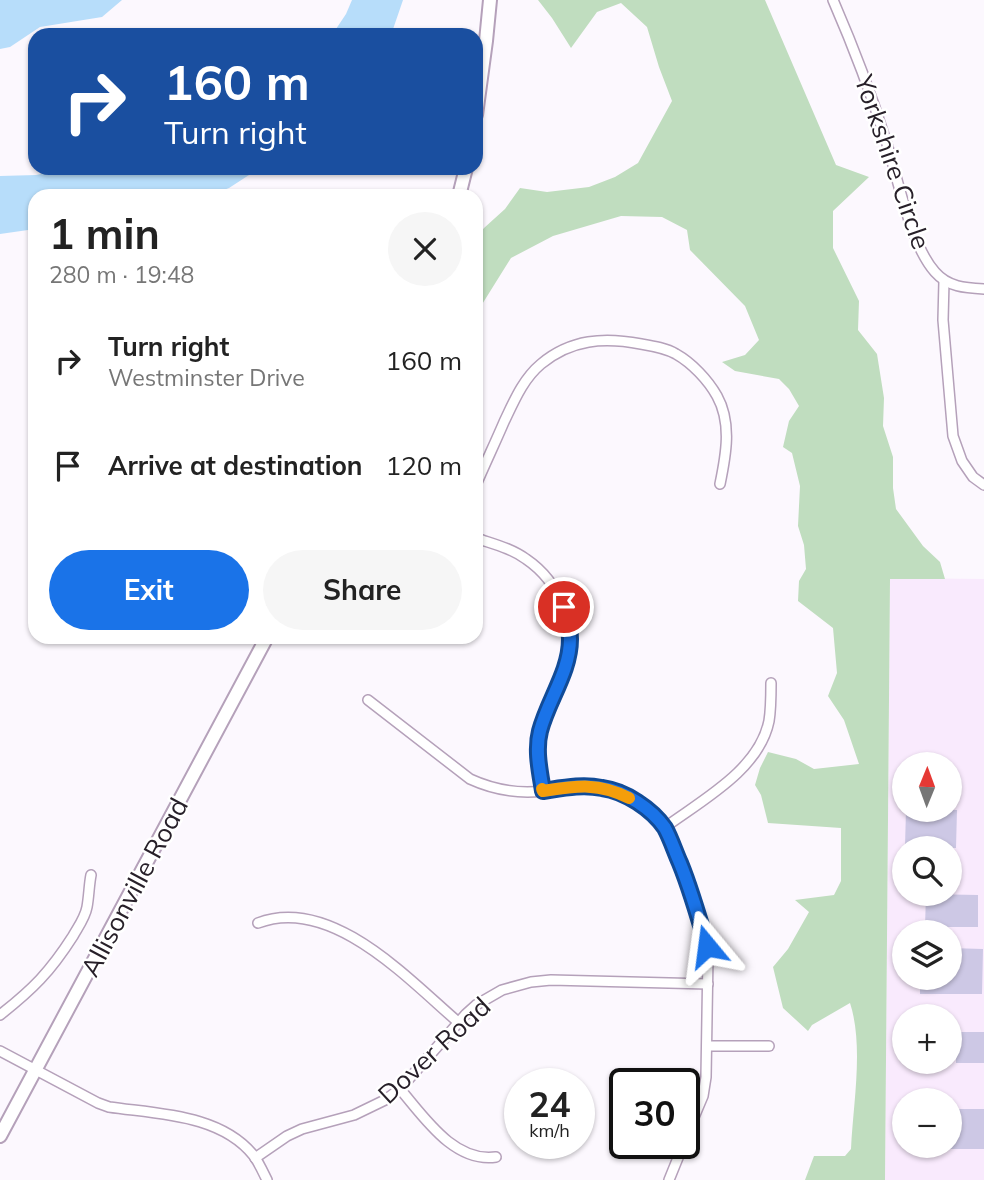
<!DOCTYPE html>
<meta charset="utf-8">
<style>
body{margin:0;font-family:Mulish,sans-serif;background:#f6f6f6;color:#222;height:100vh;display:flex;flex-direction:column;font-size:26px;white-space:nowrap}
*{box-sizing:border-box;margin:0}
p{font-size:23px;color:#767676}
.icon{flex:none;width:38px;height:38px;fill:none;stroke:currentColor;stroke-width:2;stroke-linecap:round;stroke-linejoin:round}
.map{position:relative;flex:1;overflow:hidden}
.side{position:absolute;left:28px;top:189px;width:455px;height:455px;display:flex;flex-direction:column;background:#fff;border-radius:21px;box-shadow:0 2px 5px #0004}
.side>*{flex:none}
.guide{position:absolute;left:28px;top:28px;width:455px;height:147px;border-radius:21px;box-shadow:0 2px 5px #0004;background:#1a4fa0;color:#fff;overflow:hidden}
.needle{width:46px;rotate:1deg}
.tools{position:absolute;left:892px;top:752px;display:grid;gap:14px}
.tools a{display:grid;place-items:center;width:70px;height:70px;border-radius:50%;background:#fff;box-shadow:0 2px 5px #0004;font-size:35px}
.speed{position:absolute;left:504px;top:1068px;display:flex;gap:14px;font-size:35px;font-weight:700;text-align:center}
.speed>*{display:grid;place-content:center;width:91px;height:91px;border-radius:50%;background:#fff;box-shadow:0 2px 5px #0004;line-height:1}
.speed small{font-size:18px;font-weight:400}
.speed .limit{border:4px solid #111;border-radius:10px;background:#fff;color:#111}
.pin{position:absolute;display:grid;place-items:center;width:60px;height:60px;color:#fff;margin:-30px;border:4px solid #fff;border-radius:50%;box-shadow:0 2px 7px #0007}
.me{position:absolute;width:77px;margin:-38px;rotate:344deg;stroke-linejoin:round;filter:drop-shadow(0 0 5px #0008)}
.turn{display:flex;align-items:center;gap:24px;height:147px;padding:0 21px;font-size:32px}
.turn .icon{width:91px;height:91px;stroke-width:2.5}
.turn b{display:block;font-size:49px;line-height:60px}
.round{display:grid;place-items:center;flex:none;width:74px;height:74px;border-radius:37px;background:#f6f6f6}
.headline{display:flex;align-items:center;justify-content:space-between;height:119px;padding:0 21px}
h1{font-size:42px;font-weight:700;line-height:52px}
.cta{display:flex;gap:14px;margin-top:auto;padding:14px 21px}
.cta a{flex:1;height:80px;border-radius:42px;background:#1a73e8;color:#fff;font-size:28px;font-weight:700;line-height:80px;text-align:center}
.cta a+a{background:#f6f6f6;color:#222}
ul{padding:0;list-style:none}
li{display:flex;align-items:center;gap:21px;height:105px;padding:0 21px}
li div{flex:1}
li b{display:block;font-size:26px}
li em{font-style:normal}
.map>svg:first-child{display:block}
.built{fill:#f9eafd;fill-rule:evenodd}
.green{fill:#c0ddbf}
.water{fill:#b7ddfa}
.building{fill:#cdc8e5}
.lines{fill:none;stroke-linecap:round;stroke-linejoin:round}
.minor-casing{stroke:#b5a1ba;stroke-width:12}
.secondary-casing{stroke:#b5a1ba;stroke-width:16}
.minor{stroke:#fff;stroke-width:9}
.secondary{stroke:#fff;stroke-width:12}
.route-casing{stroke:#114b97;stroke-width:18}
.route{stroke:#1a73e8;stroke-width:12}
.slow{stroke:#f59e0b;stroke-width:12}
.labels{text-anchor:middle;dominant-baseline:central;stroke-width:5;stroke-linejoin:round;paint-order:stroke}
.street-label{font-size:26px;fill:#272029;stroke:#fff}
</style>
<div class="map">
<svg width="984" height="1180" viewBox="0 0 984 1180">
<rect width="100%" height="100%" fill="#fcf8fe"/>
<!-- built -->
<path class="built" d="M 890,578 L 984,579 L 984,1180 L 885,1180 ZM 905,765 L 950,765 L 950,810 L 905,810 ZM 905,849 L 950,849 L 950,894 L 905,894 ZM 905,933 L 950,933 L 950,978 L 905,978 ZM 905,1017 L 950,1017 L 950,1062 L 905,1062 ZM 905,1101 L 950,1101 L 950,1146 L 905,1146 Z"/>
<!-- green -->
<path class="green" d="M 538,0 L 765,0 L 836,165 L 869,177 L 833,211 L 833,248 L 859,301 L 858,330 L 877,354 L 884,398 L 883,426 L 893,457 L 893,488 L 896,509 L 923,546 L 940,562 L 945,579 L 890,579 L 885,1180 L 805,1180 L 814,1156 L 845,1156 L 851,1149 C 853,1104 864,1046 850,1003 L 812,1025 L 808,1031 L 783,1008 L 773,967 L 788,949 L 809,912 L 795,900 L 834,895 L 841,881 L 841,828 L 768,823 L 761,795 L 755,785 L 760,768 L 768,752 L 796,759 L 814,769 L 859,764 L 844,720 L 828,696 L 837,673 L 833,628 L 798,601 L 799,581 L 806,569 L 804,545 L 798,526 L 800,486 L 792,453 L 783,447 L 789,421 L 799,406 L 789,389 L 779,379 L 735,371 L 722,362 L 745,355 L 759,340 L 745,306 L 690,250 L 687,230 L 662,217 L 621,216 L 553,236 L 511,258 L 476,314 L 476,239 L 484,228 L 505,209 L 520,188 L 547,192 L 589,187 L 615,177 L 638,163 L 672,101 L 659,67 L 647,27 L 621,3 L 597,12 L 571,48 L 552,18 Z"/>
<!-- water -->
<g class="water">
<path d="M 0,0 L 122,0 L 102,17 L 40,27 L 10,47 L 0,49 Z"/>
<path d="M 352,0 L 403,0 L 391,35 L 332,35 L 346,14 Z"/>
<path d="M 70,168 L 260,168 L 229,188 L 208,196 L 35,196 L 35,229 L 0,234 L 0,176 L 36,175 Z"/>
</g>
<!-- building -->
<g class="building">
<path d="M 906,810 L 957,810 L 956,848 L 905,846 Z"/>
<path d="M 926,894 L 978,895 L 978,927 L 925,927 Z"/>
<path d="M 950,948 L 983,949 L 982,994 L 920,994 L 920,978 L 950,978 Z"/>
<rect x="956" y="1032" width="28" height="31"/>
<rect x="950" y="1109" width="34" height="40"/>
</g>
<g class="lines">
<!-- minor casing -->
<g class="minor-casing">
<g id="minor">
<path d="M 833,0 C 853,46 871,93 886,141 C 898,178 910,244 935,272 C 948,287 965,288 984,289"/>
<path d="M 944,281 L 943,320 L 953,436 L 962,461 L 973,477 L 984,485"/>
<path d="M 476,485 C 485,464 495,443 504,422 C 514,401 523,379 541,364 C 571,339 604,337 641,344 C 653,346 666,348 676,354 C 692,363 708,380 717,396 C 732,423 726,455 720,484"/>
<path d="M 476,538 C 493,544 511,548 526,559 C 560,582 578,627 565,667 C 558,689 545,709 539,732 C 535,751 540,772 543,791"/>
<path d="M 368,700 L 470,779 C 494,790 517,794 543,791 C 556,789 569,786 581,786 C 612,786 647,801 665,828 C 676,846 682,868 689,888 C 697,910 706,933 708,956 L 706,1077 L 703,1096 L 684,1141"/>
<path d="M 664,828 C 702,800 759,770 769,721 C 771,709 771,696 771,683"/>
<path d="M 258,923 C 331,895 408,979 458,1022"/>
<path d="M 0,1015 C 33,989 50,972 73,936 C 78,927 85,918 87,907 C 89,896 89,885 91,875"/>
<path d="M 707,1046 L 769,1046"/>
<path d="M 0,1051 L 98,1103 L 109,1107 C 157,1114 221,1114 254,1156 C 259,1163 263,1172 267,1180"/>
<path d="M 400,1089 C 424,1117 454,1163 496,1157"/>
<path d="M 255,1158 L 287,1136 L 302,1129 L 354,1115 L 385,1100 L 400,1089 L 466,1014 L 476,1005 L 502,990 L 531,982 L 551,980 L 708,984"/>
<path d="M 669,1180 L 684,1143"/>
</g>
</g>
<!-- secondary casing -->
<g class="secondary-casing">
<g id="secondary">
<path d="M 476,115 L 486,41 L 490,0"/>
<path d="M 459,196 L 466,168"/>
<path d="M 0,1136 L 267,637"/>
</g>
</g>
<!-- minor -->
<use href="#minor" class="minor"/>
<!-- secondary -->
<use href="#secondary" class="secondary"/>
</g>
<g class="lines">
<!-- route casing -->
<g class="route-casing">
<path id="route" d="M 564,607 C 567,617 570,628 570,639 C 570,672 548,700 540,731 C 535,750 540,772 543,791 C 563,788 582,784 602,788 C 625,791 652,809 665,828 C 671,839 675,852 680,863 C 691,890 699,918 707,946"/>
</g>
<!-- route -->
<use href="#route" class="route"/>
<!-- slow -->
<path class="slow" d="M 542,789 L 543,791 C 576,786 598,782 629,798"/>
</g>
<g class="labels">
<!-- street labels -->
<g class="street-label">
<text transform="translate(893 162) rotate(71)">Yorkshire Circle</text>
<text transform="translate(134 887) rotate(-62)">Allisonville Road</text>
<text transform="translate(434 1050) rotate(-43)">Dover Road</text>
</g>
</g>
</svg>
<div class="tools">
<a><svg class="needle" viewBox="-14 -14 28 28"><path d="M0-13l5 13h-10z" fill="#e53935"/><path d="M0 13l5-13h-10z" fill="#767676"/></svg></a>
<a><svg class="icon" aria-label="search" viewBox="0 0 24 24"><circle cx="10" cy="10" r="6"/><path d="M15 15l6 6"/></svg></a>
<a><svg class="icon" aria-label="layers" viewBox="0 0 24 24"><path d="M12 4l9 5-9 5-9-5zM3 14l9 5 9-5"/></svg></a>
<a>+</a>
<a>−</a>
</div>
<div class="speed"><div>24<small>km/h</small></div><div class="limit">30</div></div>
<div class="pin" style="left:564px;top:607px;background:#d93025"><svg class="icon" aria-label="arrive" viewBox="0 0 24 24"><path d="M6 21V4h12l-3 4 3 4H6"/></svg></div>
<svg class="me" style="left:707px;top:946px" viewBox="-20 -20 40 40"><path d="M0-17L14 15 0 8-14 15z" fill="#1a73e8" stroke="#fff" stroke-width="4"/></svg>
<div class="guide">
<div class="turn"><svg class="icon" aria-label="right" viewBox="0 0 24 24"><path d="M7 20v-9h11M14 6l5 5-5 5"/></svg><div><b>160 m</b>Turn right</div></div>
</div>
<section class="side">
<div class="headline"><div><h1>1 min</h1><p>280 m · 19:48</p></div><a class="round"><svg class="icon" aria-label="close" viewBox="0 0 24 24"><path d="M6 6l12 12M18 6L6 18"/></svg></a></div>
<ul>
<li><svg class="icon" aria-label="right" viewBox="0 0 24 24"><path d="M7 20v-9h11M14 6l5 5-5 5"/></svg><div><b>Turn right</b><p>Westminster Drive</p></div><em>160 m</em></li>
<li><svg class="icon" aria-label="arrive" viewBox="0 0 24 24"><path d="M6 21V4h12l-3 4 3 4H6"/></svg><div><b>Arrive at destination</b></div><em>120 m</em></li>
</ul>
<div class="cta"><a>Exit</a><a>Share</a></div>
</section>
</div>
